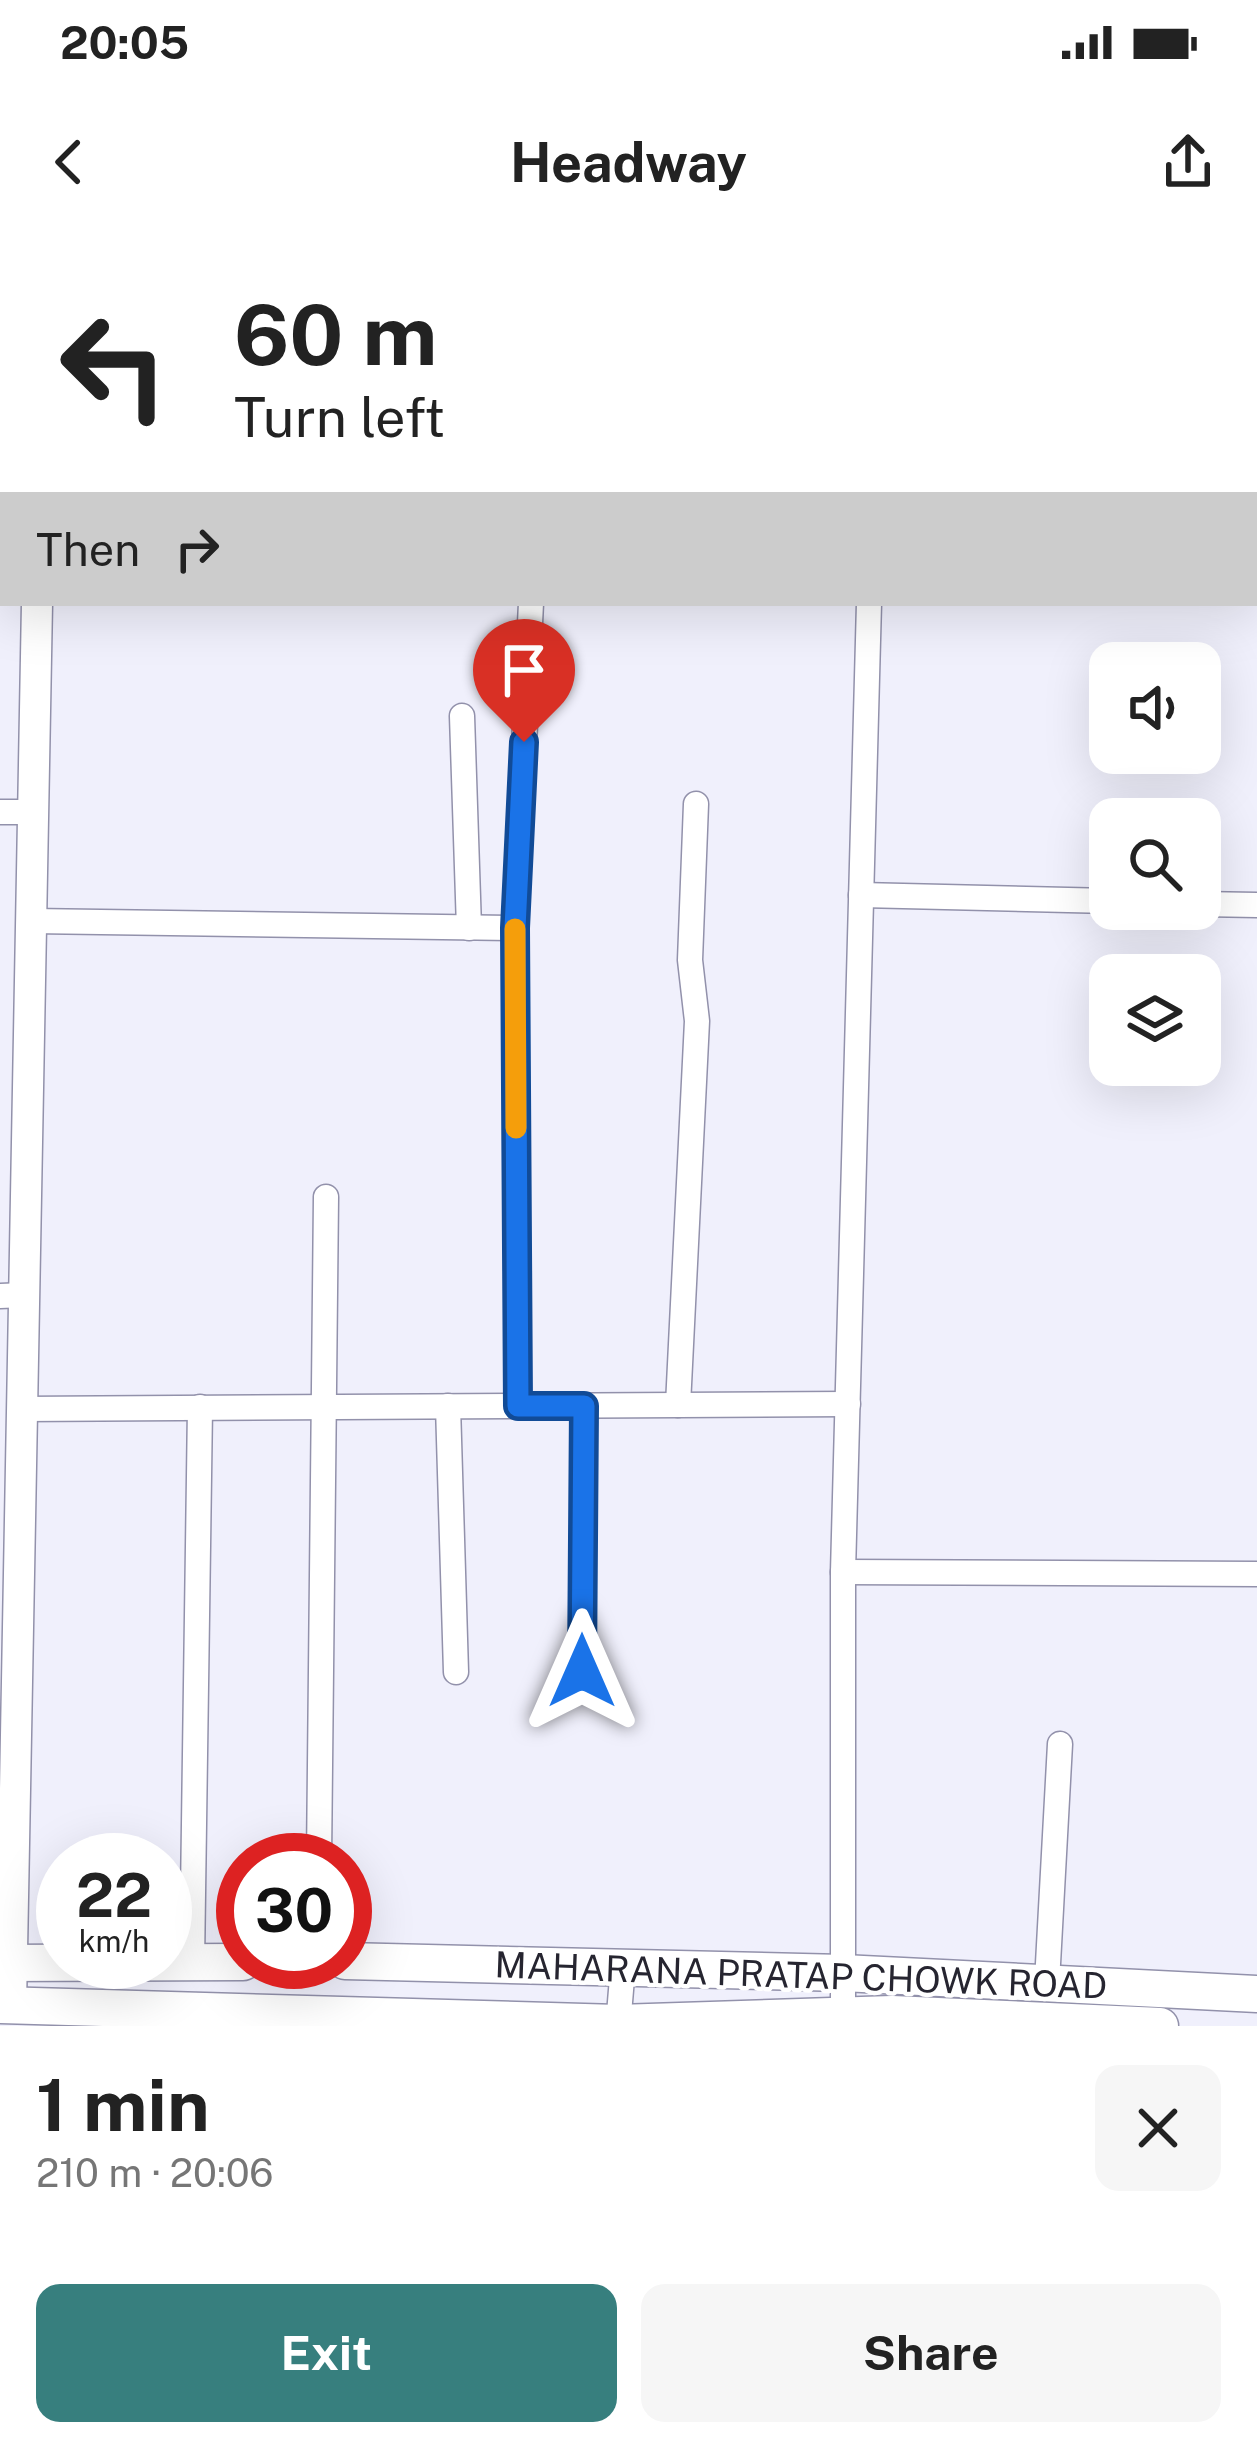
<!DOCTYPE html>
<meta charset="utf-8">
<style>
body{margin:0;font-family:"Public Sans",sans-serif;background:#f6f6f6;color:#222;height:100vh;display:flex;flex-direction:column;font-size:45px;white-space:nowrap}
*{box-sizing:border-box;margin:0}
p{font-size:39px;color:#767676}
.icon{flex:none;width:66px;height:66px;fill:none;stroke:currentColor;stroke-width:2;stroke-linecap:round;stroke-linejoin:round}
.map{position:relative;height:1786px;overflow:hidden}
.drawer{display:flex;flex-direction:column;background:#fff;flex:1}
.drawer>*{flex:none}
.guide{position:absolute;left:0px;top:0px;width:1257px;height:366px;box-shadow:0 12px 48px #0002;background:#fff;color:#222;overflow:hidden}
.buttons{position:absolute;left:1089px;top:402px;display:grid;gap:24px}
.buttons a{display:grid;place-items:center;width:132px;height:132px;border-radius:24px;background:#fff;box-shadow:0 12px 48px #0002;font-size:60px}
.speed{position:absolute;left:36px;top:1593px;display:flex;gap:24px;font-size:60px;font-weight:700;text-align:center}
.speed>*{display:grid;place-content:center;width:156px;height:156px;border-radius:50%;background:#fff;box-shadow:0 12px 48px #0002;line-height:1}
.speed small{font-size:30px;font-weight:400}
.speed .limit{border:18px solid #d22;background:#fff;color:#111}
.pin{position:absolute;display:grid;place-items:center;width:102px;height:102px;color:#fff;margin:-123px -51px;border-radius:50% 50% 50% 0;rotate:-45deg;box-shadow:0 0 12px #0007}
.pin .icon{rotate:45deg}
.me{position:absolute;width:132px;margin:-66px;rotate:0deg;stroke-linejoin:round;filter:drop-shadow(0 0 9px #0008)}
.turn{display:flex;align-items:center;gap:42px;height:252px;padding:0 36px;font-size:54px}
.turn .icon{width:156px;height:156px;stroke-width:2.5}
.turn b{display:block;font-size:84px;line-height:102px}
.then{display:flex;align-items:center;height:114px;padding:0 36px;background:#0003;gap:24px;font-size:45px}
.round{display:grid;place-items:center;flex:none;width:126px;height:126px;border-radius:24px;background:#f6f6f6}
.overview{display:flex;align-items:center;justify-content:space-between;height:204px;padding:0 36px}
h1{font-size:72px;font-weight:700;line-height:90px}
.primary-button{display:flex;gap:24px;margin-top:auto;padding:24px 36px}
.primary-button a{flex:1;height:138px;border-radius:24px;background:#377f7e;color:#fff;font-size:48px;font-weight:700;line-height:138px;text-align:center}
.primary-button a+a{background:#f6f6f6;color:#222}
.status{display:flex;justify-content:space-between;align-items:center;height:84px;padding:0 60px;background:#fff;direction:ltr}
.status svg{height:33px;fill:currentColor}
header{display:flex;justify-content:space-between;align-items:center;height:156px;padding:0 36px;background:#fff;font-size:54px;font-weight:700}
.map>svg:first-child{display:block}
.green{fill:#e3c3e6}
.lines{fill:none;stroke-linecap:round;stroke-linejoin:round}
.minor-casing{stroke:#9291ab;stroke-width:27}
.tertiary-casing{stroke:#9291ab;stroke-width:33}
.secondary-casing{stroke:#9291ab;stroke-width:39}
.minor{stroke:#fff;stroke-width:24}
.tertiary{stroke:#fff;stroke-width:30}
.secondary{stroke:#fff;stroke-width:36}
.route-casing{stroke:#114b97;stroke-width:30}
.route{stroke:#1a73e8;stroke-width:21}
.slow{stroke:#f59e0b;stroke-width:21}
.labels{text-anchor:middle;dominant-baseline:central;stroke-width:9;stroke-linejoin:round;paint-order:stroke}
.street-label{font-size:36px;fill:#262530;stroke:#fff}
</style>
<div class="status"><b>20:05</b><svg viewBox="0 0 49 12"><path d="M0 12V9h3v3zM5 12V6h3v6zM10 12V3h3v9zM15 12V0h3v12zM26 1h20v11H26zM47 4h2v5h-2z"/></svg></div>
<header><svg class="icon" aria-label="back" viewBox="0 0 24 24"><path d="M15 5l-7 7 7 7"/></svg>Headway<svg class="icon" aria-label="share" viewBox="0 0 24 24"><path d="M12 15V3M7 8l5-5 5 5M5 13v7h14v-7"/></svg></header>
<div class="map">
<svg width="1257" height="1786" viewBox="0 0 1257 1786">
<rect width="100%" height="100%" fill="#f0f0fc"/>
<!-- green -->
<path class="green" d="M 286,0 L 985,0 L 987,3 L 286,3 Z"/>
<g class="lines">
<!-- minor casing -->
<g class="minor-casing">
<g id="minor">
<path d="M 1011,0 L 1012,3"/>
<path d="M 1205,0 L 1207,3"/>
<path d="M 0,26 L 3,26"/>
<path d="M 1254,80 L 1257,85"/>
<path d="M 1254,283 L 1257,282"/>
<path d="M 0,344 L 3,344"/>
<path d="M 462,476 L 469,688"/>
<path d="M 0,572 L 34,572"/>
<path d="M 861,655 L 1110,661"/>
<path d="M 1200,664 L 1257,665"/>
<path d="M 32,681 L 515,688 L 518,1166"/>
<path d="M 515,688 L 531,363"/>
<path d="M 0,1056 L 24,1055"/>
<path d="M 678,1165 L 697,781 L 690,720 L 696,564"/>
<path d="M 448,1166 L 456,1432"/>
<path d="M 22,1169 L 848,1164"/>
<path d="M 843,1332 L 1257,1334"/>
<path d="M 582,1431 L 583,1166"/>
<path d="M 319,1620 L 326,957"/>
<path d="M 192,1723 L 200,1167"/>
<path d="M 1047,1742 L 1060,1504"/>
<path d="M 843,1774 L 843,1332 L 869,363"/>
<path d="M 618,1786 L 623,1726"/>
</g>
</g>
<!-- tertiary casing -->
<g class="tertiary-casing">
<g id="tertiary">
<path d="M 44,3 L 44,0"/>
<path d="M 11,1765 L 37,363"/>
</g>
</g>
<!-- secondary casing -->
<g class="secondary-casing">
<g id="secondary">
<path d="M 345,1721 L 843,1733 L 1257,1754"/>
<path d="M 0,1723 L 243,1722"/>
<path d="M 0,1765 L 618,1783 L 892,1774 L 1160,1786"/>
</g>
</g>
<!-- minor -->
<use href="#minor" class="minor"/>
<!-- tertiary -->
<use href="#tertiary" class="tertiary"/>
<!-- secondary -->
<use href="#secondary" class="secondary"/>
</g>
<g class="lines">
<!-- route casing -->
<g class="route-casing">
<path id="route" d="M 524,502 L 515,688 L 518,1166 L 584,1166 L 582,1431"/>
</g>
<!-- route -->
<use href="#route" class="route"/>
<!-- slow -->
<path class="slow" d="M 515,689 L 516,888"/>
</g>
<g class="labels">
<!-- street labels -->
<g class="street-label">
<text transform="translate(801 1735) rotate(2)">MAHARANA PRATAP CHOWK ROAD</text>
</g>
</g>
</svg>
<div class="buttons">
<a><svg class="icon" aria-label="sound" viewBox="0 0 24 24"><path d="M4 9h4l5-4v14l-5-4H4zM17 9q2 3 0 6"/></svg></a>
<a><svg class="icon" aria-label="search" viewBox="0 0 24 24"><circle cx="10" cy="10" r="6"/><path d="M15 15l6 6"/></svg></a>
<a><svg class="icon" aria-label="layers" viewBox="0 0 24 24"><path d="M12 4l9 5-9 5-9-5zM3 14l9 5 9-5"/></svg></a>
</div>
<div class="speed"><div>22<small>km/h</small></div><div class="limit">30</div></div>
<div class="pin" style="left:524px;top:502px;background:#d93025"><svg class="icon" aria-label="arrive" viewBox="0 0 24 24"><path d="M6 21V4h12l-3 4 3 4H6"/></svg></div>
<svg class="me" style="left:582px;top:1431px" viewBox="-20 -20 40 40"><path d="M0-17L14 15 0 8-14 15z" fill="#1a73e8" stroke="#fff" stroke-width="4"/></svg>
<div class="guide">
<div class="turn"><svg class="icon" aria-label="left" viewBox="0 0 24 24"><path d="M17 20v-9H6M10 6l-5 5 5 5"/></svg><div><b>60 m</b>Turn left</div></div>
<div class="then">Then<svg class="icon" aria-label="right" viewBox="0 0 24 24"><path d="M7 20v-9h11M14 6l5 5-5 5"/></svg></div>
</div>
</div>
<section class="drawer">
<div class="overview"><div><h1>1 min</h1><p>210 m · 20:06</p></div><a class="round"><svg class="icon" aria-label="close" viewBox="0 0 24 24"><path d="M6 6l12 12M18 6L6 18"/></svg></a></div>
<div class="primary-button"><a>Exit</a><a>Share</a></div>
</section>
